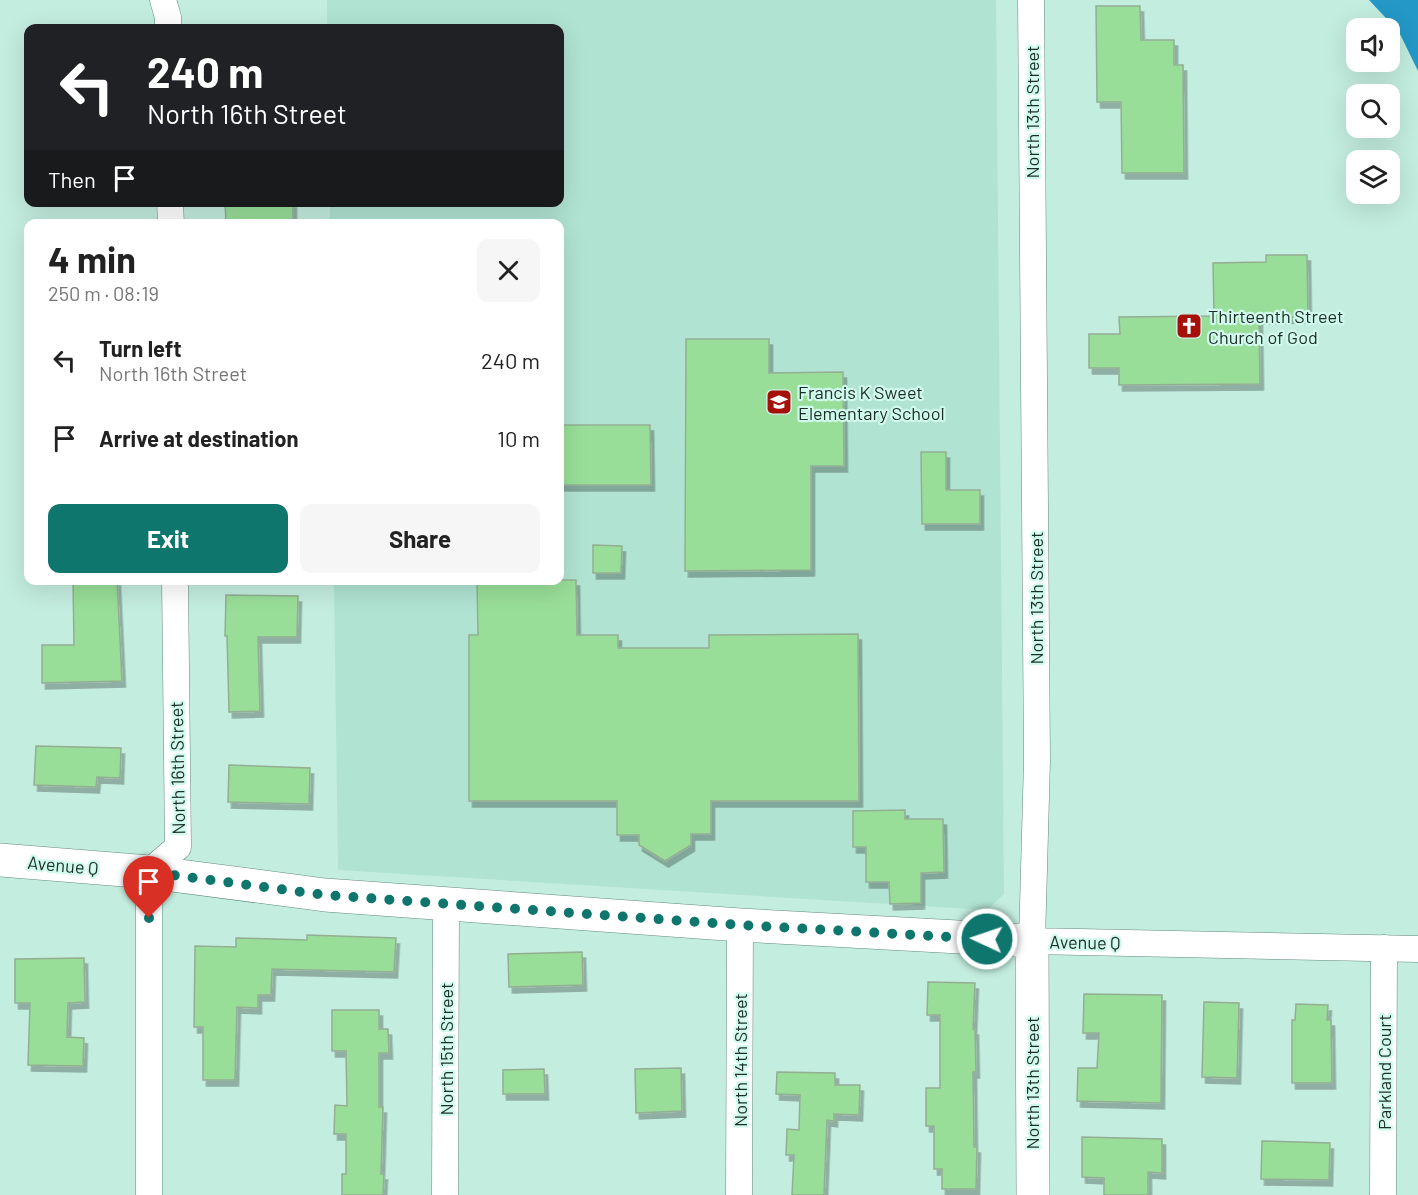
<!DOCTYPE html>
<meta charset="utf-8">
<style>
body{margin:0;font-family:Barlow,sans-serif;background:#f6f6f6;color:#222;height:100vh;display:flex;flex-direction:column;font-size:22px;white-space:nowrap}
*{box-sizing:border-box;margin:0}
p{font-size:20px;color:#767676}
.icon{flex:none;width:33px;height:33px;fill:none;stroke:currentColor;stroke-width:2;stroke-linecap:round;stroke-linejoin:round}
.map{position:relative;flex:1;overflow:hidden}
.details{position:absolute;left:24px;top:219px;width:540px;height:366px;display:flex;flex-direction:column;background:#fff;border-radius:12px;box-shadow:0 6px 24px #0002}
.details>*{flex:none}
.banner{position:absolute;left:24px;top:24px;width:540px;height:183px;border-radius:12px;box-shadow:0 6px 24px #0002;background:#202124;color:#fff;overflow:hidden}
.fabs{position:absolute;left:1346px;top:18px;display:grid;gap:12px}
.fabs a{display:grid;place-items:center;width:54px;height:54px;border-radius:12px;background:#fff;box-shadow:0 6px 24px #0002;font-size:30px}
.pin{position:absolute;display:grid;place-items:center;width:51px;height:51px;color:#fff;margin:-62px -26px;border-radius:50% 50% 50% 0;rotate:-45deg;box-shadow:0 0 6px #0007}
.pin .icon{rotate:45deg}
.me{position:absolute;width:66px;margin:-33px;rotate:273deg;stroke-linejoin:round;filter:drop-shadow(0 0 4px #0008)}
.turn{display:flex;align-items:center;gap:21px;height:126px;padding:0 24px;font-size:27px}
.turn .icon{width:78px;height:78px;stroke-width:2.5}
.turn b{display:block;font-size:42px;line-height:51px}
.then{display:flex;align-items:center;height:57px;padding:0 24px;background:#0003;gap:12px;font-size:22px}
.round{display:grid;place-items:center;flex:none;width:63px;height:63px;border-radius:12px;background:#f6f6f6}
.overview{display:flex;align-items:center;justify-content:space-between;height:102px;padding:0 24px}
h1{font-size:36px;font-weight:700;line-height:45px}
.button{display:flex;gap:12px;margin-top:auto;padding:12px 24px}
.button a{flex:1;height:69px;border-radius:12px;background:#0f766e;color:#fff;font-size:24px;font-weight:700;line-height:69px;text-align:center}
.button a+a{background:#f6f6f6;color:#222}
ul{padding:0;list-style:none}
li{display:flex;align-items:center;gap:18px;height:78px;padding:0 24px}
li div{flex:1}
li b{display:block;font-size:22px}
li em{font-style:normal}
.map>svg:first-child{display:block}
.built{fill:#b0e3d2}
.water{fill:#2498c6}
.building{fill:#98de98;stroke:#94ae94;stroke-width:1.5;filter:url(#shadow)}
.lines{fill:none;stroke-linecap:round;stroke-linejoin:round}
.street-casing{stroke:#638b7e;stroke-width:27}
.secondary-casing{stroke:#638b7e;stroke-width:34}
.street{stroke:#fff;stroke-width:26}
.secondary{stroke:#fff;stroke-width:33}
.route{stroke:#0f766e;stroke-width:10;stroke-dasharray:0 18}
.labels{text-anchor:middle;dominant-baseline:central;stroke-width:4.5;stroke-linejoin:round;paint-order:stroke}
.street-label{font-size:18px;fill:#1c2c27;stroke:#d0faec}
.poi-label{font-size:18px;fill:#1c2c27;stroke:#d0faec;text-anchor:start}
</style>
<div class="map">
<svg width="1418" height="1195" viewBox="0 0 1418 1195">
<defs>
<filter id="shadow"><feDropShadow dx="3.5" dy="6" stdDeviation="0" flood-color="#0004"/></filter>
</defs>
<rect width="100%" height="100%" fill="#c3eddf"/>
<!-- built -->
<path class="built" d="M 327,0 L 996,0 L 1004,894 L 987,910 L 338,870 L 334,581 L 560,580 L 560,224 L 330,223 L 330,203 L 560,202 L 560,28 L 327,28 Z"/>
<!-- water -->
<path class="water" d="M 1369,0 L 1418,0 L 1418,71 L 1399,32 Z"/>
<!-- building -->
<g class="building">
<path d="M 1096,6 L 1140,6 L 1141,40 L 1174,40 L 1174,65 L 1183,65 L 1184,173 L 1122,173 L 1121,102 L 1097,102 Z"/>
<path d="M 225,202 L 293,202 L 293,224 L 226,224 Z"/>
<path d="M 1266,255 L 1307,255 L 1308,317 L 1259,318 L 1260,384 L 1119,385 L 1119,368 L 1089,368 L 1089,334 L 1120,334 L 1119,317 L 1214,316 L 1213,263 L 1266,262 Z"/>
<path d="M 686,339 L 769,339 L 769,373 L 843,372 L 844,466 L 811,466 L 811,570 L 685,571 Z"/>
<path d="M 560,425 L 650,425 L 651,485 L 560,485 Z"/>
<path d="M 921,452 L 946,452 L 946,490 L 980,490 L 980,524 L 922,524 Z"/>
<path d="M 593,545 L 622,546 L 621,573 L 593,573 Z"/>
<path d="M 73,580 L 117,580 L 122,681 L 42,683 L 42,645 L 74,645 Z"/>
<path d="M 477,580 L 576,580 L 577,635 L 618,635 L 618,648 L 709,648 L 709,635 L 858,634 L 859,801 L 711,801 L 711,834 L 691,834 L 691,845 L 665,861 L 639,845 L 639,835 L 617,835 L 617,801 L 469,801 L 469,635 L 478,635 Z"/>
<path d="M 226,595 L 298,596 L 297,637 L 258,637 L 260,711 L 229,712 L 227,636 L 225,636 Z"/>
<path d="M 36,746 L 121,748 L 120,778 L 97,777 L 96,787 L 34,785 Z"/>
<path d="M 229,765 L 310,768 L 309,804 L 228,802 Z"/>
<path d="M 905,810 L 905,819 L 943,819 L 944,872 L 921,873 L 921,903 L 890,904 L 889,882 L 866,882 L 866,847 L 853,847 L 853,811 Z"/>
<path d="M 307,935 L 396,938 L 394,972 L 272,969 L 271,995 L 258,995 L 258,1008 L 237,1007 L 235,1080 L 203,1080 L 203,1027 L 194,1027 L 195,946 L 236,947 L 236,938 L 307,940 Z"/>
<path d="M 582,952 L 583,985 L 509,987 L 508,954 Z"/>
<path d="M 84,958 L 85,1002 L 68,1003 L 67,1037 L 84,1038 L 83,1066 L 28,1065 L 30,1003 L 15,1003 L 15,959 Z"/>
<path d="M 928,982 L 975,983 L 973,1029 L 975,1029 L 976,1072 L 973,1072 L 974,1147 L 977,1147 L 976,1189 L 942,1189 L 942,1169 L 934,1169 L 934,1126 L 926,1126 L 926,1088 L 940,1088 L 940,1015 L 927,1015 Z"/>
<path d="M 1084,994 L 1162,995 L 1161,1103 L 1077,1101 L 1078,1068 L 1097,1068 L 1099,1033 L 1083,1033 Z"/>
<path d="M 1204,1002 L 1239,1003 L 1237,1078 L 1202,1077 Z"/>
<path d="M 1296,1004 L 1328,1005 L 1327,1020 L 1331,1020 L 1332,1083 L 1292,1083 L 1292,1020 L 1295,1020 Z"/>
<path d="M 332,1010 L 379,1010 L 379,1029 L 388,1029 L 389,1053 L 379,1053 L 379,1107 L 383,1107 L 381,1174 L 384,1174 L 383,1195 L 342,1195 L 342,1174 L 346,1174 L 346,1134 L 334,1134 L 335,1105 L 347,1106 L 346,1051 L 332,1051 Z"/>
<path d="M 681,1068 L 682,1111 L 636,1113 L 635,1069 Z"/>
<path d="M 544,1069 L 545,1094 L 503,1094 L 503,1070 Z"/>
<path d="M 777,1072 L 835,1073 L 835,1085 L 860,1085 L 859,1115 L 834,1114 L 834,1121 L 827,1120 L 824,1195 L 792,1195 L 794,1155 L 786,1155 L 787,1129 L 799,1130 L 800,1095 L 776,1094 Z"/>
<path d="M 1082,1137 L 1162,1139 L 1162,1173 L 1148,1172 L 1148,1195 L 1104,1195 L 1104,1178 L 1082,1177 Z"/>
<path d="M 1262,1141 L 1330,1143 L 1329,1180 L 1261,1179 Z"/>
</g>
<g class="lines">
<!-- street casing -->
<g class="street-casing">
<g id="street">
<path d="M 163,0 L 168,17 L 168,28"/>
<path d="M 1031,0 L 1037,761 L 1032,941 L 1418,949"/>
<path d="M 170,202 L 171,224"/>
<path d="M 149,1195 L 149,872 L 178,847 L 175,580"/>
<path d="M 445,1195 L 446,903"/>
<path d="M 739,1195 L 740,925"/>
<path d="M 1383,1195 L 1384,948"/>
</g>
</g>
<!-- secondary casing -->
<g class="secondary-casing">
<path id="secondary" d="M 0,860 L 149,872 L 325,895 L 740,925 L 1032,941 L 1033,1195"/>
</g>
<!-- street -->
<use href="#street" class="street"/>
<!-- secondary -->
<use href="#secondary" class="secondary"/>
</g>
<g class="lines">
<!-- route -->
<path class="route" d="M 149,918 L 149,872 L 325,895 L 740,925 L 987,939"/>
</g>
<!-- icons -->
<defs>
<g id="church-square" transform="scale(1.35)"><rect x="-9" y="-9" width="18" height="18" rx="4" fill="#a51109" stroke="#d0faec"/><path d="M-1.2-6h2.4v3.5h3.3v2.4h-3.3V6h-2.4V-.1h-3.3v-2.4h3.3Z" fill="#fff"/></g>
<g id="school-square" transform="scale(1.35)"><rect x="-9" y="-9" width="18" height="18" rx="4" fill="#a51109" stroke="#d0faec"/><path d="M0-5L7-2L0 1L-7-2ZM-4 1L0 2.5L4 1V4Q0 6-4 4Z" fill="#fff"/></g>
</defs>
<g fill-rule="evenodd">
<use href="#church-square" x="1189" y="326"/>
<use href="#school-square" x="779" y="402"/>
</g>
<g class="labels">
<!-- street labels -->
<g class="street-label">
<text transform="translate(1032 112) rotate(-90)">North 13th Street</text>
<text transform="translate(1036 598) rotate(-90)">North 13th Street</text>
<text transform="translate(177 768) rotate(-91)">North 16th Street</text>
<text transform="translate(63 865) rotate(5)">Avenue Q</text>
<text transform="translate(1085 942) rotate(1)">Avenue Q</text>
<text transform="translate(446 1049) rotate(-90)">North 15th Street</text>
<text transform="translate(740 1060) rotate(-90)">North 14th Street</text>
<text transform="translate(1384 1072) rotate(-90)">Parkland Court</text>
<text transform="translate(1032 1083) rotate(-90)">North 13th Street</text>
</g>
<!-- poi labels -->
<g class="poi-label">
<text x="1208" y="316">Thirteenth Street<tspan x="1208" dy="21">Church of God</tspan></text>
<text x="798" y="392">Francis K Sweet<tspan x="798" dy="21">Elementary School</tspan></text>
</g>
</g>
</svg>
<div class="fabs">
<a><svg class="icon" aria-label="sound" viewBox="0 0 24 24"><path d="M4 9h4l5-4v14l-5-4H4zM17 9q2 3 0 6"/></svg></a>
<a><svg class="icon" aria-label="search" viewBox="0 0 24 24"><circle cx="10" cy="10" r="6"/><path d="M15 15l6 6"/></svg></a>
<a><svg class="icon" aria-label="layers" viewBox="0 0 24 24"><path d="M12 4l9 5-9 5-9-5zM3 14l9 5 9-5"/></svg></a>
</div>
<div class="pin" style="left:149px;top:918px;background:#d93025"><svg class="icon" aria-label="arrive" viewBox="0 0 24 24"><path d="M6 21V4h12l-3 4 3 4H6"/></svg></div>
<svg class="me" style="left:987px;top:939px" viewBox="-20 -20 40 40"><circle r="17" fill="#0f766e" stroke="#fff" stroke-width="3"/><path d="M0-11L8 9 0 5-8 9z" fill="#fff"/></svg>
<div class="banner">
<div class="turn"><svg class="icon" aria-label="left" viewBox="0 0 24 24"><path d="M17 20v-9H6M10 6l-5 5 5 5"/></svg><div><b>240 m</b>North 16th Street</div></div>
<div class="then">Then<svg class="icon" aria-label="arrive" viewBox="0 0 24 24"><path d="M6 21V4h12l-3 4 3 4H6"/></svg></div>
</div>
<section class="details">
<div class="overview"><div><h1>4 min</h1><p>250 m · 08:19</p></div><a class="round"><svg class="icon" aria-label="close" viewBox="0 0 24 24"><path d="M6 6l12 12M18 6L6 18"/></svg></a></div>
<ul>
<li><svg class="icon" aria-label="left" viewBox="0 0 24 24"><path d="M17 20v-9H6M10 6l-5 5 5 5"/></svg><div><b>Turn left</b><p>North 16th Street</p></div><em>240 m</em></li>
<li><svg class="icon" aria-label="arrive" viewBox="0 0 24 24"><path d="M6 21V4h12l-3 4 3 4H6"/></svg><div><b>Arrive at destination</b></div><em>10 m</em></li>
</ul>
<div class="button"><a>Exit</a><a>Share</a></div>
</section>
</div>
